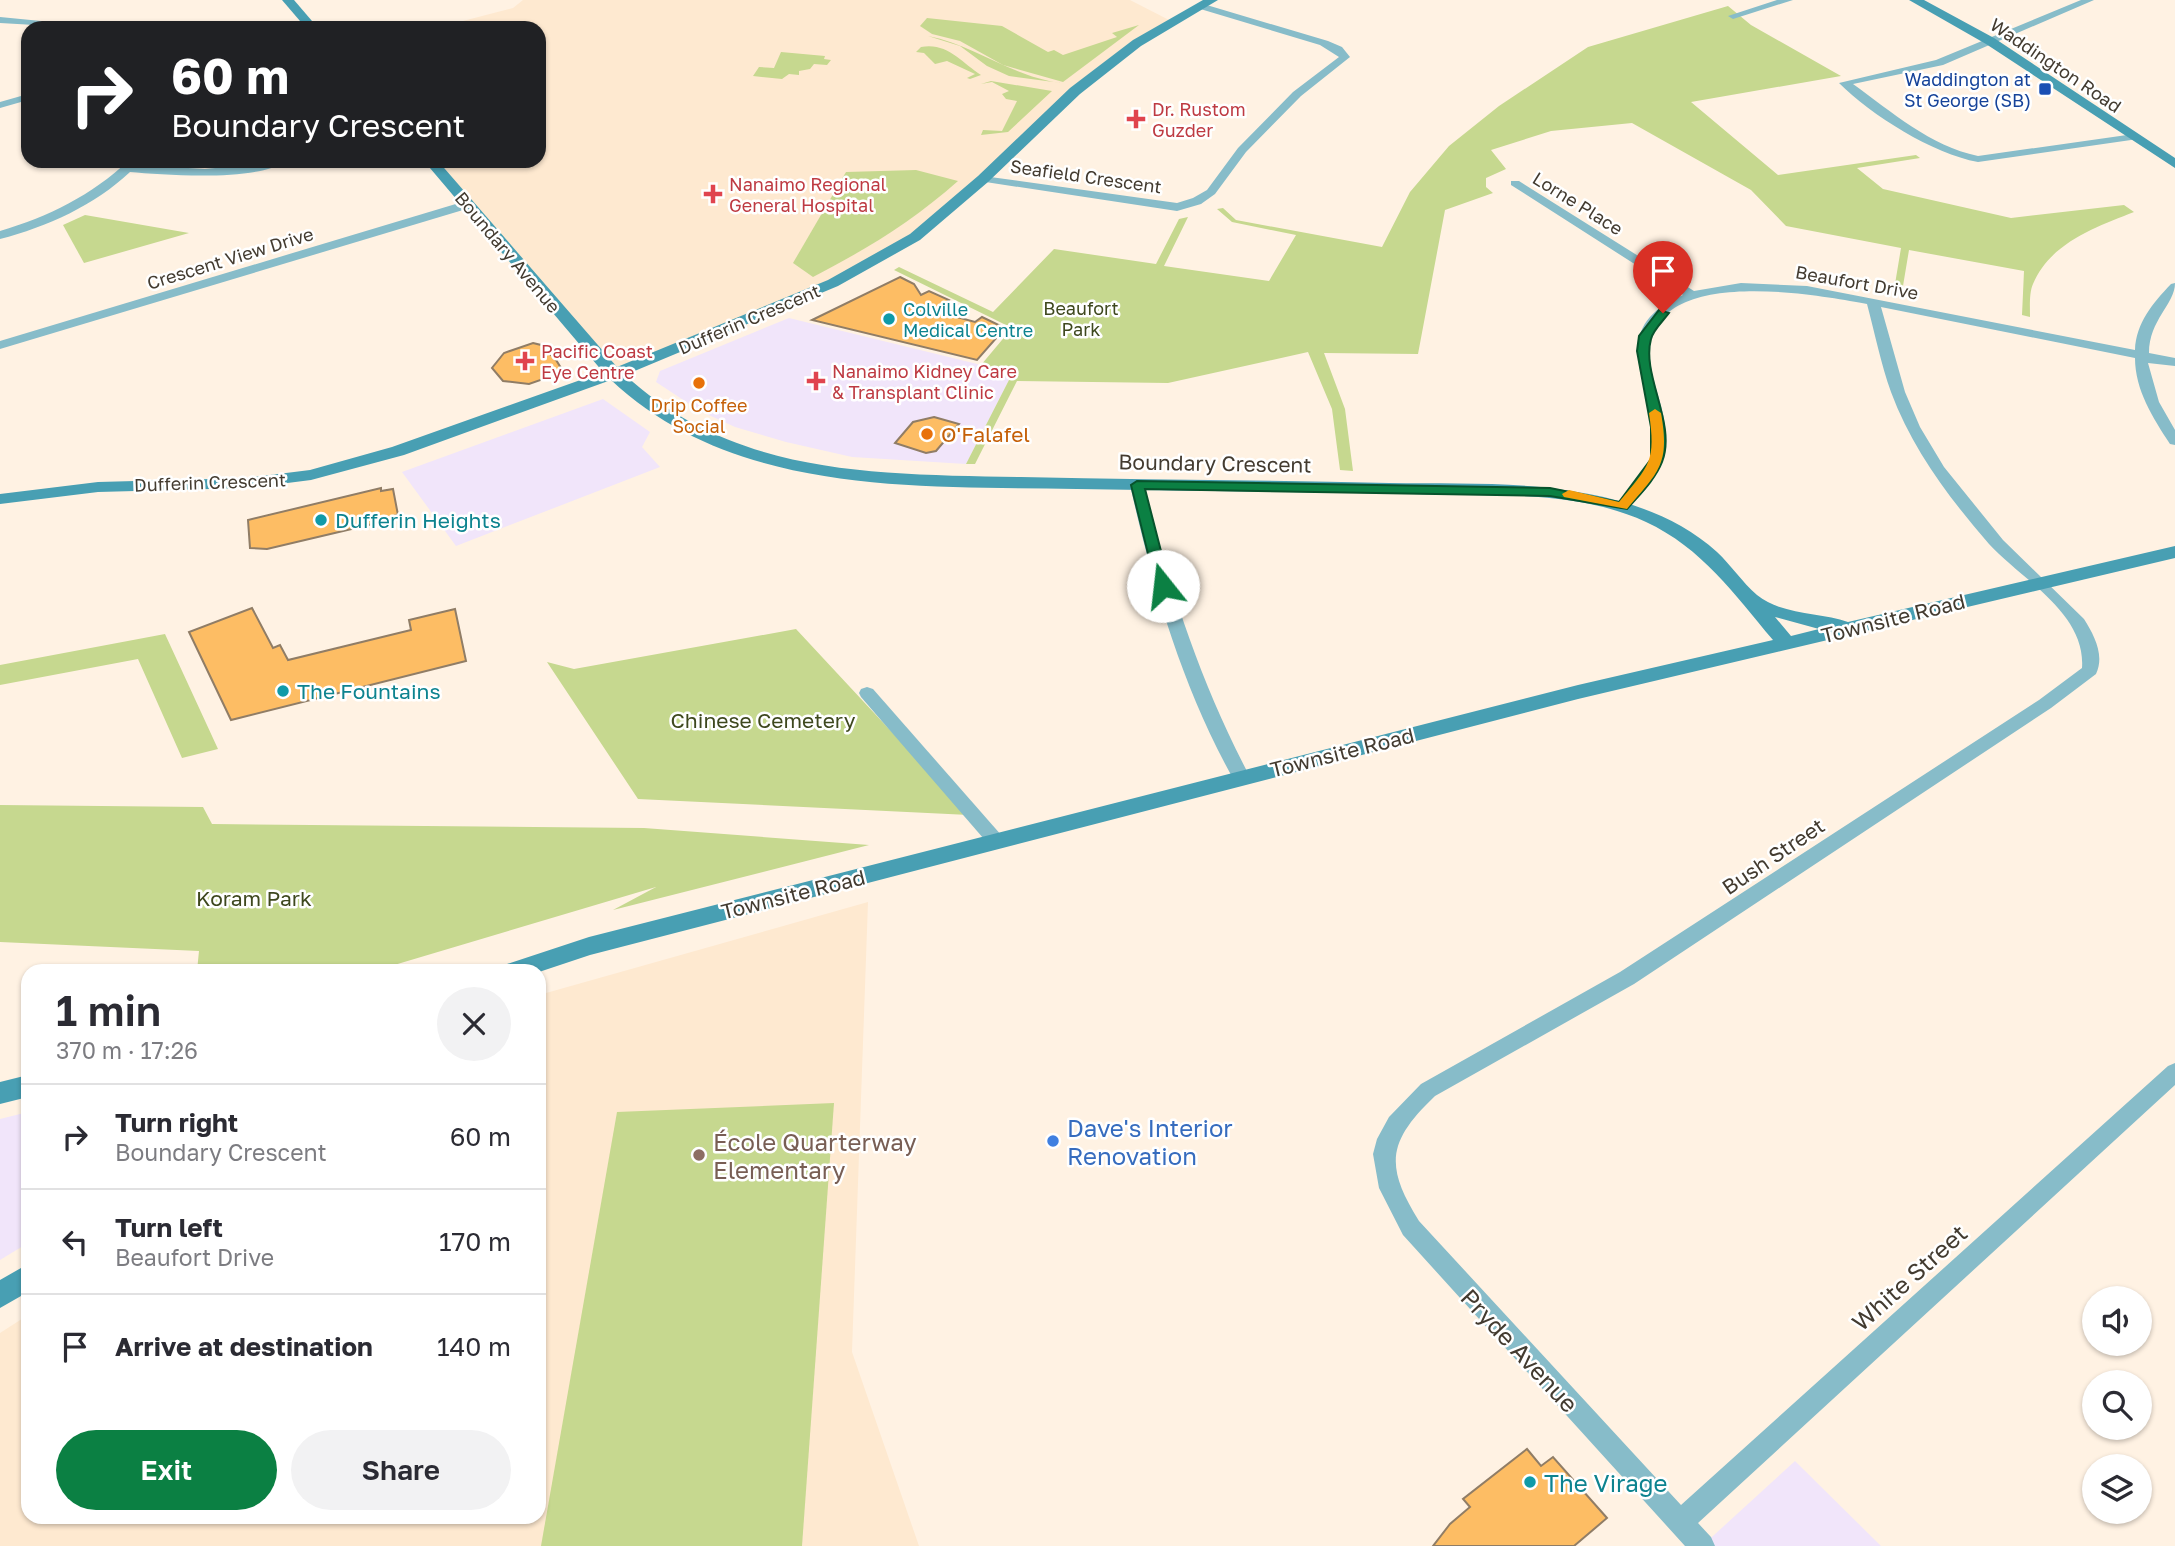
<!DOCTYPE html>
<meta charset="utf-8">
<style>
body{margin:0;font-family:"Golos Text",sans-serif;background:#f2f2f3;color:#2b2b33;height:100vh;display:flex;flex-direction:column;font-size:26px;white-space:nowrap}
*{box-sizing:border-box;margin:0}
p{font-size:23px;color:#7c7c81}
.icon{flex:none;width:38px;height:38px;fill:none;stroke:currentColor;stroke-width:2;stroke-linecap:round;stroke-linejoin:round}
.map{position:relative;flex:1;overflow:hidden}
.side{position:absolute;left:21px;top:964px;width:525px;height:560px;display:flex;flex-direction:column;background:#fff;border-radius:21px;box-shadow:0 2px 5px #0004}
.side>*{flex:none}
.guide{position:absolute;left:21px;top:21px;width:525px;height:147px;border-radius:21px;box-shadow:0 2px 5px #0004;background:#202124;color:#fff;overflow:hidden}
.tools{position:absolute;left:2082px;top:1286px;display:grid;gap:14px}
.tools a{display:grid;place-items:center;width:70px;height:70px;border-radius:50%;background:#fff;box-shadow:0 2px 5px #0004;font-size:35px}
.pin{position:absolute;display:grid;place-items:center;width:60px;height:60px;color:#fff;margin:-72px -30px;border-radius:50% 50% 50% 0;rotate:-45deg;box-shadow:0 0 7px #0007}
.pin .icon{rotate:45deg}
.me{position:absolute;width:77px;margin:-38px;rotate:344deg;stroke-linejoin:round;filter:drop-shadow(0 0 5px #0008)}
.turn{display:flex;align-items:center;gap:24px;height:147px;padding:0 35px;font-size:32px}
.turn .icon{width:91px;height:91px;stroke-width:2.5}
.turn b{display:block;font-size:49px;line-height:60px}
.round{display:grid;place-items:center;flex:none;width:74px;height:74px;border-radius:37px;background:#f2f2f3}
.head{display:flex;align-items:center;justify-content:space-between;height:119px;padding:0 35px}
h1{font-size:42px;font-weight:600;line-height:52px}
.button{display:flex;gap:14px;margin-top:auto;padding:14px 35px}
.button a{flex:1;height:80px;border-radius:42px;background:#0b8043;color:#fff;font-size:28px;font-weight:600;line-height:80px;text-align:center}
.button a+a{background:#f2f2f3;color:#2b2b33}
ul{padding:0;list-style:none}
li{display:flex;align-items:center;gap:21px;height:105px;padding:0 35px;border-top:2px solid #e1e1e2}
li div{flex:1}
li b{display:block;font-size:26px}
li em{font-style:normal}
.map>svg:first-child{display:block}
.commercial{fill:#f1e5fa}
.built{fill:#fee9d0}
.green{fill:#c6d88f}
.building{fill:#fdbd64;stroke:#907d66;stroke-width:2}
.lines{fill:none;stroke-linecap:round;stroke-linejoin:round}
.street{fill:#87bcc9;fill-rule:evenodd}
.secondary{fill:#489fb3;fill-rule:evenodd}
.route{fill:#0b8043;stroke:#07532c;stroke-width:2}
.slow{fill:#f59e0b}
.transit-dot{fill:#1a4fb4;stroke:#fff;stroke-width:2.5}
.health-dot{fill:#e0444e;stroke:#fff;stroke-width:2.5}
.culture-dot{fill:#0f9aa8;stroke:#fff;stroke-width:2.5}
.food-dot{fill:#e8710a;stroke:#fff;stroke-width:2.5}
.shop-dot{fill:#3f7fe0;stroke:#fff;stroke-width:2.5}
.education-dot{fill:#8d6e63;stroke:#fff;stroke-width:2.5}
.labels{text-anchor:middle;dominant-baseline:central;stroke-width:5;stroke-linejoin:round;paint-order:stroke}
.far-street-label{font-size:18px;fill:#433b30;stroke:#fff}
.far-transit-label{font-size:18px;fill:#164399;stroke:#fff;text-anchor:end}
.far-health-label{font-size:18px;fill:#be3a42;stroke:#fff;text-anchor:start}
.far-park-label{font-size:18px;fill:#3e481e;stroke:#fff}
.far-culture-label{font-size:18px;fill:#0d838f;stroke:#fff;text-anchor:start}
.far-food-label{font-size:18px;fill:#c56008;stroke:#fff}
.food-label{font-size:21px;fill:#c56008;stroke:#fff;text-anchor:start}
.street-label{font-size:21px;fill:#433b30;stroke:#fff}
.culture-label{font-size:21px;fill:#0d838f;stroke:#fff;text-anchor:start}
.park-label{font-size:21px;fill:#3e481e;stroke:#fff}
.near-shop-label{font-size:24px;fill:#366cbe;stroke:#fff;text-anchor:start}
.near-education-label{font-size:24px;fill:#785e54;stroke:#fff;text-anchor:start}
.near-street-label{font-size:24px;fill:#433b30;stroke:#fff}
.near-culture-label{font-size:24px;fill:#0d838f;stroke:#fff;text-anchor:start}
</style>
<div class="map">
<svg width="2175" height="1546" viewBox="0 0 2175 1546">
<rect width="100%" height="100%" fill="#fff2e3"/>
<!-- commercial -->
<g class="commercial">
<path d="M 789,318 L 1006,371 L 1009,380 L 966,464 L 852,457 L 786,442 L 735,427 L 700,411 L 656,382 L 660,371 Z"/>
<path d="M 603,399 L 650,432 L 642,447 L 660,467 L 456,546 L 402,472 Z"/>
<path d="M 28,1112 L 28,1243 L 0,1260 L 0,1119 Z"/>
<path d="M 1795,1461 L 1881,1546 L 1702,1546 Z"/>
</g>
<!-- built -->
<g class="built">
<path d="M 523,0 L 1130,0 L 1173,22 L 1137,43 L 959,201 L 866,266 L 613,374 L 431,161 L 539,161 L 539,28 L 436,28 L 513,8 Z"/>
<path d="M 868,902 L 852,1352 L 919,1546 L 0,1546 L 0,1333 L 28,1315 L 28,1517 L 539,1517 L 539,995 Z"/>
</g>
<!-- green -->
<g class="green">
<path d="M 1728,6 L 1751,25 L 1841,76 L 1691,102 L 1778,175 L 1916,155 L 1920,158 L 1857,168 L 1883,189 L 2011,218 L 2124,205 L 2134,212 C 2096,227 2050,243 2033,284 C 2029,293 2030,307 2030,317 L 2022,315 L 2024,271 L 1909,250 L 1902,292 L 1894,290 L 1901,248 L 1786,226 L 1751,190 L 1632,123 L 1551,131 L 1491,150 L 1506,169 L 1486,178 L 1486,187 L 1493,193 L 1445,210 L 1418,354 L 1324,353 L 1345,409 L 1353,471 L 1340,470 L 1332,409 L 1308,352 L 1168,383 L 1017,381 L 975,464 L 966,464 L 1009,380 L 1006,371 L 981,365 L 1012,328 L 894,270 L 899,267 L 993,312 L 1054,249 L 1156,264 L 1179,219 L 1188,217 L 1164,266 L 1269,281 L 1296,235 L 1232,222 L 1217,209 L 1223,208 L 1236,220 L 1382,247 L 1410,192 L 1449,146 L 1499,106 L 1588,47 Z"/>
<path d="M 927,18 L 1002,26 L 1048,52 L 1054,50 L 1063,55 L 1117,37 L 1112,33 L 1139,25 L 1063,82 L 1003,65 L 960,41 L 932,34 L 920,26 Z"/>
<path d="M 928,36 C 975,45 1010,76 1061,83 L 1009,76 L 987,66 L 960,46 Z"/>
<path d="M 921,47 C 947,42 961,62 981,75 L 970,79 L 967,78 L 975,74 L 947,61 L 935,64 L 924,53 L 916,52 Z"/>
<path d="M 781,52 L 825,56 L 824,59 L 831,60 L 827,65 L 814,64 L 810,69 L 799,71 L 799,75 L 789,74 L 782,79 L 753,76 L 759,67 L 774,68 Z"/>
<path d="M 991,81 L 1052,91 L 1008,132 L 981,135 L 983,130 L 1002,131 L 1017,101 L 1006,99 L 1002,94 L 1009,91 L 992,82 L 981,84 Z"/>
<path d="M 916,170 L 958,181 C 913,221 867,249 813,277 L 793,263 L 846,172 Z"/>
<path d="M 85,215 L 189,233 L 84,263 L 63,225 Z"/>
<path d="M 796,629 L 969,815 L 638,799 L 547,662 L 574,669 Z"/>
<path d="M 165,634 L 218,749 L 182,758 L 138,659 L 0,685 L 0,665 Z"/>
<path d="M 0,805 L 203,807 L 212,824 L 644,828 L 869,845 L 613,910 L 656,887 L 374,971 L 197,971 L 199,951 L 0,942 Z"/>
<path d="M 834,1103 L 802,1546 L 541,1546 L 617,1112 Z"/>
</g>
<!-- building -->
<g class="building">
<path d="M 900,277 L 914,284 L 921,295 L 929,291 L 949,300 L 938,312 L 975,322 L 982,317 L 1005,328 L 977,360 L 812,320 Z"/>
<path d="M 533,343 L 541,345 L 556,360 L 561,368 L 555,375 L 529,384 L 503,381 L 492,368 L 504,353 Z"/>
<path d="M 934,417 L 959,424 L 936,451 L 926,453 L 895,443 L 913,422 Z"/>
<path d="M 381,488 L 381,491 L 393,489 L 398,515 L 393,516 L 394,519 L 267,549 L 250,548 L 248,520 Z"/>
<path d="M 252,608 L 273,648 L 280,645 L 288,660 L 411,630 L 409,620 L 455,609 L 466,661 L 231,720 L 189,632 Z"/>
<path d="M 1527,1449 L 1541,1466 L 1553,1457 L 1607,1518 L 1574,1546 L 1433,1546 L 1450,1524 L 1470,1507 L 1463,1499 Z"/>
</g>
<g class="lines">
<!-- street -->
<g class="street">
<path d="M 1777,0 L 1793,0 L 1733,19 L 1728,16 Z"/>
<path d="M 2081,0 L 2094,0 L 1943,65 L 1853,84 C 1892,112 1930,146 1978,156 L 2134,134 L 2138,135 L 2138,139 L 1978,162 C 1933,154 1871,115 1839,83 L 1936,60 Z"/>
<path d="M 1200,3 L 1328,41 L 1342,47 L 1350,57 L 1301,96 L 1246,152 L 1215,194 L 1201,204 L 1177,211 L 979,181 L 977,179 L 983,176 L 1177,203 L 1193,198 L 1207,190 L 1238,148 L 1293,92 L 1339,57 L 1320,45 L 1197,8 L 1197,4 Z"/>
<path d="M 0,17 L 82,25 L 87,28 L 0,23 Z"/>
<path d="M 28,94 L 28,100 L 0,108 L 0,102 Z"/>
<path d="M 128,161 L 141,161 L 137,165 L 205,169 L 286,161 C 257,182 166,175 130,172 C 95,205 47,227 0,239 L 0,231 C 48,217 92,195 128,161 Z"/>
<path d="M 1511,181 L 1519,181 L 1694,291 L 1741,283 L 1807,286 L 2135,350 C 2136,323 2153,303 2171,284 L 2175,283 C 2175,304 2149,320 2149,353 L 2175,358 L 2175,366 L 2148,363 L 2159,402 L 2175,430 L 2175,445 L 2170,444 C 2153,418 2135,390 2135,358 L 1881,307 L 1905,392 L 1920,427 L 1944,467 L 2003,540 L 2084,619 C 2094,635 2105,655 2096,674 L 2051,708 L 1634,984 L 1435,1096 C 1388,1141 1384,1165 1419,1221 L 1681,1505 L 2168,1066 L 2175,1063 L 2175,1085 L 1698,1523 L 1711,1537 L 1715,1546 L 1685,1546 L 1403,1235 L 1379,1188 L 1373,1154 L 1377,1139 L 1389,1117 L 1421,1084 L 1620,972 L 2039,700 L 2082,668 C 2086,613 2022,580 1989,544 C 1950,499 1912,449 1891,392 C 1881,364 1875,334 1867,304 C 1813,294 1644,263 1650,359 C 1651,375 1657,390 1661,406 C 1674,453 1661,476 1627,509 L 1617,509 L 1617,503 C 1629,491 1644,477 1650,461 C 1670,400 1592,334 1683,295 L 1511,185 Z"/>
<path d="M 469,200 L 473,201 L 473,207 L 0,349 L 0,341 Z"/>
<path d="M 1137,481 L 1144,485 C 1169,587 1201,684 1250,777 L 1247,782 L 1235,782 C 1183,690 1153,587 1130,485 Z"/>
<path d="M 867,687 L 873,689 L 1002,836 L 1005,841 L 1002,846 L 990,846 L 861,697 L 859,693 L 861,689 Z"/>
</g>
<!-- secondary -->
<g class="secondary">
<path d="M 282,0 L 294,0 L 318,28 L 306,28 Z"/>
<path d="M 1203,0 L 1218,0 L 1141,46 L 1080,94 L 988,182 L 920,240 L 838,286 L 625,375 C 736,477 879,474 1021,477 C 1144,480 1267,480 1389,483 C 1456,484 1524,481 1589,494 C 1636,503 1682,520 1717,552 C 1731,565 1742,582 1757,595 C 1781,615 1820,612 1848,622 L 2175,546 L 2175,558 L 1578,699 L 590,955 L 539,972 L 503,971 L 507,964 L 589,937 L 1578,685 L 1773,640 C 1734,594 1702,548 1646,522 C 1575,489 1490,496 1413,494 C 1301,492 1189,491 1077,489 C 918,486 736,497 611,380 L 404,455 L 311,480 L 247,488 L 98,492 L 0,504 L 0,494 L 98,482 L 247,478 L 310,470 L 392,447 L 603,372 L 424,161 L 438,161 L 617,367 L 828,280 L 910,234 L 978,176 L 1070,88 L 1133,40 ZM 1775,617 L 1819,629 L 1791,636 Z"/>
<path d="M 1909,0 L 1924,0 L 1994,38 L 2175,158 L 2175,168 L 1986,44 Z"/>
<path d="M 28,1075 L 28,1097 L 0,1104 L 0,1082 Z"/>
<path d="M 28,1264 L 28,1292 L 0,1308 L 0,1280 Z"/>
</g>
</g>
<!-- route -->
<path class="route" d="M 1659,310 L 1669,313 C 1663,321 1653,330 1651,339 C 1641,375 1677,424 1662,462 C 1655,480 1639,495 1627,509 L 1550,496 L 1145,489 L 1170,586 L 1163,591 L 1156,586 L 1131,485 L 1137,481 L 1550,488 L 1619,502 L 1651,459 L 1651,427 L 1637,351 L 1639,336 Z"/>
<!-- slow -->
<path class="slow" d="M 1655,409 L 1661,413 C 1670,465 1659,471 1627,509 L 1564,497 L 1562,494 L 1569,490 L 1619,502 C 1650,465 1656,461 1649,413 Z"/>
<!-- markers -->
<rect class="transit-dot" x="2038" y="82" width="14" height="14" rx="3.5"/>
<g class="health-dot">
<path d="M1132.5 108.5h7v7h7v7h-7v7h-7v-7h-7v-7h7z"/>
<path d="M709.5 183.5h7v7h7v7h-7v7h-7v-7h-7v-7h7z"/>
<path d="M521.5 350.5h7v7h7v7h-7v7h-7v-7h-7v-7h7z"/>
<path d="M812.5 370.5h7v7h7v7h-7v7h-7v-7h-7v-7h7z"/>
</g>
<g class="culture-dot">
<circle cx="889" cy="319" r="7"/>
<circle cx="321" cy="520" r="7"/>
<circle cx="283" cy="691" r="7"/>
<circle cx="1530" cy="1482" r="7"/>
</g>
<g class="food-dot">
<circle cx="699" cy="383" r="7"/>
<circle cx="927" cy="434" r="7"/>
</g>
<circle class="shop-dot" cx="1053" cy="1141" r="7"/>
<circle class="education-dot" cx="699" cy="1155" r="7"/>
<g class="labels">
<!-- far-street labels -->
<g class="far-street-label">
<text transform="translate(2056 65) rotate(34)">Waddington Road</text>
<text transform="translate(1086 176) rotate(8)">Seafield Crescent</text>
<text transform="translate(1578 203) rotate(32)">Lorne Place</text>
<text transform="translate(508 252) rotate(50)">Boundary Avenue</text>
<text transform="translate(230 258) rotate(-17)">Crescent View Drive</text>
<text transform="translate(1857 282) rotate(10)">Beaufort Drive</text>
<text transform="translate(749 319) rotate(-23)">Dufferin Crescent</text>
<text transform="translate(210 482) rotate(-2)">Dufferin Crescent</text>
</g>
<!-- far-transit labels -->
<g class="far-transit-label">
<text x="2031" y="79">Waddington at<tspan x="2031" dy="21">St George (SB)</tspan></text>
</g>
<!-- far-health labels -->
<g class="far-health-label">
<text x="1152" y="109">Dr. Rustom<tspan x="1152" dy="21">Guzder</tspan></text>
<text x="729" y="184">Nanaimo Regional<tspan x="729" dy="21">General Hospital</tspan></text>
<text x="541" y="351">Pacific Coast<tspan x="541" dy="21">Eye Centre</tspan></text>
<text x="832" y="371">Nanaimo Kidney Care<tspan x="832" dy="21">&amp; Transplant Clinic</tspan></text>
</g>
<!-- far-park labels -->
<g class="far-park-label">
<text x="1081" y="308">Beaufort<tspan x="1081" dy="21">Park</tspan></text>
</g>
<!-- far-culture labels -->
<g class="far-culture-label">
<text x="903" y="309">Colville<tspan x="903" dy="21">Medical Centre</tspan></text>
</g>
<!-- far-food labels -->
<g class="far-food-label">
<text x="699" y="405">Drip Coffee<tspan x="699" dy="21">Social</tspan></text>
</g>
<!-- food labels -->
<g class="food-label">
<text x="941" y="434">O'Falafel</text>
</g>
<!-- street labels -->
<g class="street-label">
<text transform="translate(1215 463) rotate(1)">Boundary Crescent</text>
<text transform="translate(1893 618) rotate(-14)">Townsite Road</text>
<text transform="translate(1342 752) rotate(-14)">Townsite Road</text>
<text transform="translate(1773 856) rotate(-34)">Bush Street</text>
<text transform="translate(793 894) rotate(-14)">Townsite Road</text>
</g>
<!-- culture labels -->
<g class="culture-label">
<text x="335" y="520">Dufferin Heights</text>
<text x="297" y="691">The Fountains</text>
</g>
<!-- park labels -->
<g class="park-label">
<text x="763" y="720">Chinese Cemetery</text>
<text x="254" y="898">Koram Park</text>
</g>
<!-- near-shop labels -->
<g class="near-shop-label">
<text x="1067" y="1127">Dave's Interior<tspan x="1067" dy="28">Renovation</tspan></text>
</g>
<!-- near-education labels -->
<g class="near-education-label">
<text x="713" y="1141">École Quarterway<tspan x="713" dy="28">Elementary</tspan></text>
</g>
<!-- near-street labels -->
<g class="near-street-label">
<text transform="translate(1909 1277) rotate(-42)">White Street</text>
<text transform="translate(1520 1350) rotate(47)">Pryde Avenue</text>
</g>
<!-- near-culture labels -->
<g class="near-culture-label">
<text x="1544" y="1482">The Virage</text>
</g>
</g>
</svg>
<div class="tools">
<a><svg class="icon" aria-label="sound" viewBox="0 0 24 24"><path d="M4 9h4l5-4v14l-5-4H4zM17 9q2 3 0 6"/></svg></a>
<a><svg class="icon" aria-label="search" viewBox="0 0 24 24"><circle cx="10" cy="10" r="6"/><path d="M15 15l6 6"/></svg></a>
<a><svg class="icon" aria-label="layers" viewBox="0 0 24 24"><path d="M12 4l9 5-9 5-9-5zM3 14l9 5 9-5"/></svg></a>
</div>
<div class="pin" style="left:1663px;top:313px;background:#d93025"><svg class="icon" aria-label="arrive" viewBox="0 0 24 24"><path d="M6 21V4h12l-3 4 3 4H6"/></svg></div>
<svg class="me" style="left:1163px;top:586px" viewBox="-20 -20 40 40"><circle r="19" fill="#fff"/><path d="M0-13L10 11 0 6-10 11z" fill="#0b8043"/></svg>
<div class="guide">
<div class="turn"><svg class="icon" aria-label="right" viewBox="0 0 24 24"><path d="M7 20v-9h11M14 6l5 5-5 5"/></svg><div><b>60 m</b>Boundary Crescent</div></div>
</div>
<section class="side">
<div class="head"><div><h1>1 min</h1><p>370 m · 17:26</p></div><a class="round"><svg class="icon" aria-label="close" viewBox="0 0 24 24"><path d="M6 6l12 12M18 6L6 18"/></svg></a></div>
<ul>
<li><svg class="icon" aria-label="right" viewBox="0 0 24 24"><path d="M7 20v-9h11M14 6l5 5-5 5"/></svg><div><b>Turn right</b><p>Boundary Crescent</p></div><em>60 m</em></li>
<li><svg class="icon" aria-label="left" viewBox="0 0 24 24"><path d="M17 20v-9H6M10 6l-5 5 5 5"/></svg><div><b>Turn left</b><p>Beaufort Drive</p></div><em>170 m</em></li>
<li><svg class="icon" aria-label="arrive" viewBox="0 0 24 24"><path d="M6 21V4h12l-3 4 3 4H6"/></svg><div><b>Arrive at destination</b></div><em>140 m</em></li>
</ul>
<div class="button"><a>Exit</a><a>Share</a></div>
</section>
</div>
